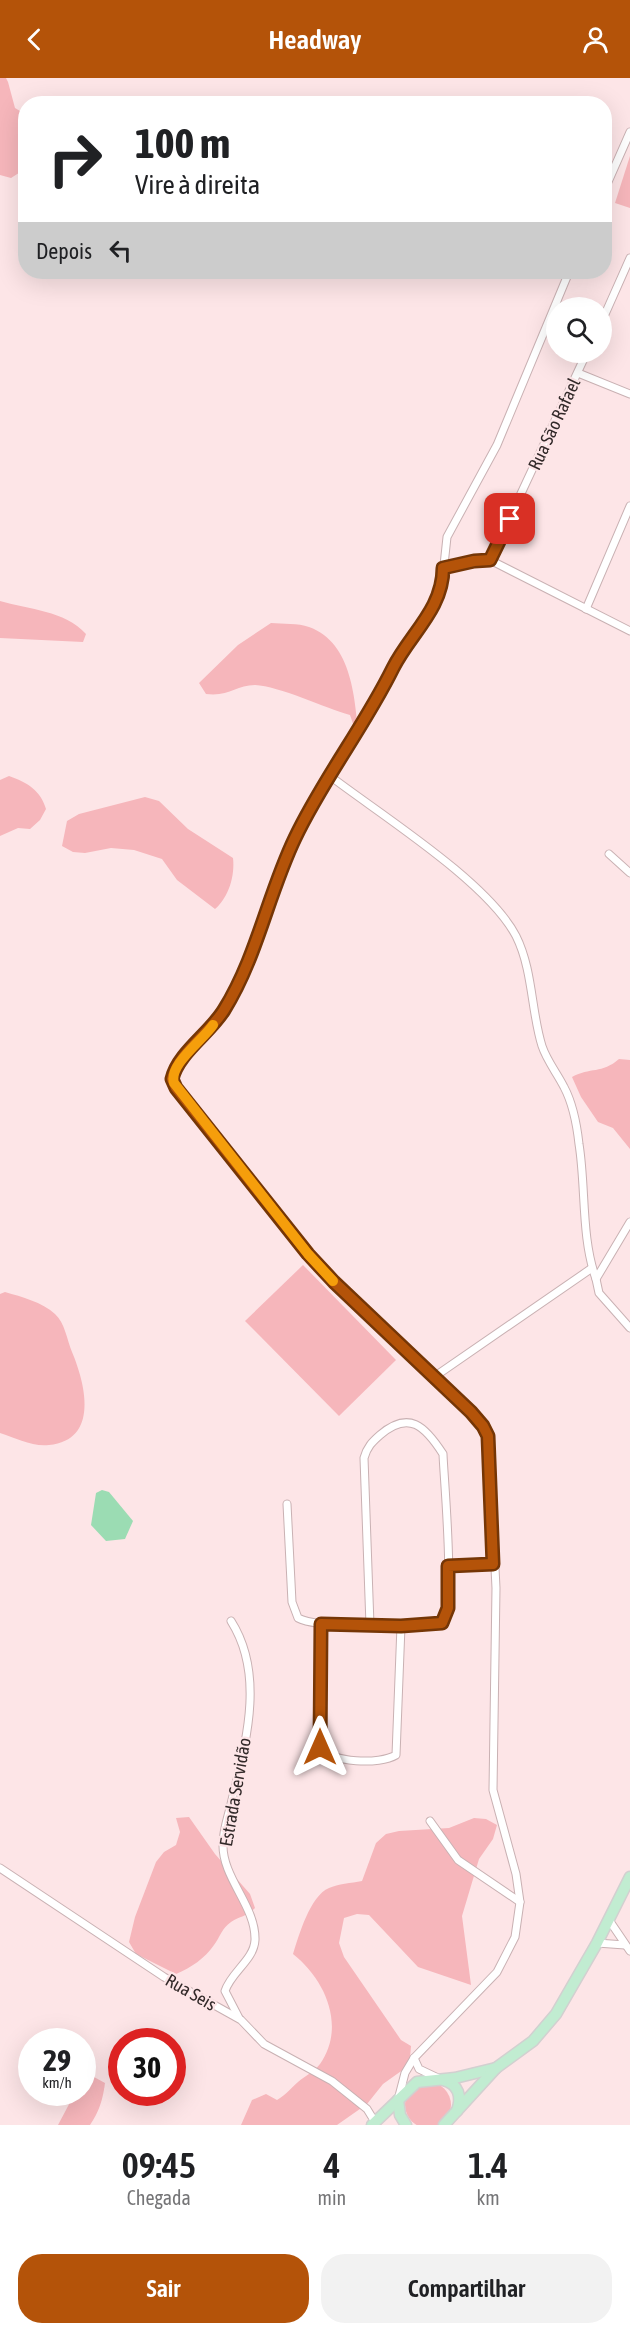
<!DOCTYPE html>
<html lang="pt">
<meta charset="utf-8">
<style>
body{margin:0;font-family:"Asap Condensed",sans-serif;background:#f2f2f2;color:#202124;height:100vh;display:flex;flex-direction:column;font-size:22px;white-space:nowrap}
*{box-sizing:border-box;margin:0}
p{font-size:20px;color:#757577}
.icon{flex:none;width:33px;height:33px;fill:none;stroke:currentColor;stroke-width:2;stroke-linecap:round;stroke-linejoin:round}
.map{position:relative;height:2047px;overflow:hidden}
.sheet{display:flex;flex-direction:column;background:#fff;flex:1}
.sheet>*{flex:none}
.banner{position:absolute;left:18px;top:18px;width:594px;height:183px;border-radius:24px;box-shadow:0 6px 24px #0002;background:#fff;color:#202124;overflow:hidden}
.tools{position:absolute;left:546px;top:219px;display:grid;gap:12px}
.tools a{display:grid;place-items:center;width:66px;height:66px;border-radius:50%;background:#fff;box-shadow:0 6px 24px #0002;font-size:30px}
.speed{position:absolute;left:18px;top:1950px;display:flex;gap:12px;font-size:30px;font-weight:700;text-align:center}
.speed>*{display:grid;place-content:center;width:78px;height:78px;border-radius:50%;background:#fff;box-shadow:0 6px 24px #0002;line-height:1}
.speed small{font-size:15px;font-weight:400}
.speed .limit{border:9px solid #d22;background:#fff;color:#111}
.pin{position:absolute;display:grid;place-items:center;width:51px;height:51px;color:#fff;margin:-26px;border-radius:12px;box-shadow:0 3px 9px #0006}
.me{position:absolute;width:66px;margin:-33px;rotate:0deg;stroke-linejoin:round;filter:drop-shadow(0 0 4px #0008)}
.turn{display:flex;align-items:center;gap:21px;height:126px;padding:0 18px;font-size:27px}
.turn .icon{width:78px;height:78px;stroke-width:2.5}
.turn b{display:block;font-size:42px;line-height:51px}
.then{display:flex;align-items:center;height:57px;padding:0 18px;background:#0003;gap:12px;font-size:22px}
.eta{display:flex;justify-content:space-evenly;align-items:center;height:102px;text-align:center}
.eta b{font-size:36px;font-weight:600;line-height:42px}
.button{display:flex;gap:12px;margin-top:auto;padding:12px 18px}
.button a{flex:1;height:69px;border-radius:24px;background:#b45309;color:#fff;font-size:24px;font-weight:600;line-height:69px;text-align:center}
.button a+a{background:#f2f2f2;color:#202124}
header{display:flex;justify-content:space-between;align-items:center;height:78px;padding:0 18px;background:#b45309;color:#fff;font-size:27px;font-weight:600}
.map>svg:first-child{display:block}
.green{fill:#f6b6bb}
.water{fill:#9bdcb3}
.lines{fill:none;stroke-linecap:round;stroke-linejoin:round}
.street-casing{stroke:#c9b1b3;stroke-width:9}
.primary-casing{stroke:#d2d0d0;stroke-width:13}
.street{stroke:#fff;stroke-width:7}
.primary{stroke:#c1ecd1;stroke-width:10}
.route-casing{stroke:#753606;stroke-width:15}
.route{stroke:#b45309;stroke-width:10}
.slow{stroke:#f59e0b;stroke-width:10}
.labels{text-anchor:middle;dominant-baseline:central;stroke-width:4.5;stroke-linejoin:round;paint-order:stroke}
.street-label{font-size:18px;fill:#322929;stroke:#fde5e7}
</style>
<header><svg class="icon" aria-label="back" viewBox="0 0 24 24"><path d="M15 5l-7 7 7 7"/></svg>Headway<svg class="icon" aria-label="person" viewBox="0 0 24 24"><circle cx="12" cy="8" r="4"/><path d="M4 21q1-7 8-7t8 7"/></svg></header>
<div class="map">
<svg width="630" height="2047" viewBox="0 0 630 2047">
<rect width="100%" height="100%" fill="#fde5e7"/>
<!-- green -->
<g class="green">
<path d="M 0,0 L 6,0 L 8,4 L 15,30 L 25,36 L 25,91 L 11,100 L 0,97 Z"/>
<path d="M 630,78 L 630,130 L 615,125 Z"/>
<path d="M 0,523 C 30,532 64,532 86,556 L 83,564 L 0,560 Z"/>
<path d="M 271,545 C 283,546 298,545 309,549 C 353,565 355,622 359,663 L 350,637 C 325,630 279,608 255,607 C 236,607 229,619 206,616 L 199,605 L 238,567 Z"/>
<path d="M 9,698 C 27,704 41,713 46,731 L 40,742 L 30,751 L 18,750 L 0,758 L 0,702 Z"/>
<path d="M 145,719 L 159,723 L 188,751 L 233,780 C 235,797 229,819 215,831 L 177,802 L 162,781 L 134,772 L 111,770 L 85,775 L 73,774 L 62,768 L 67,743 L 79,736 Z"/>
<path d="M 619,981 L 630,982 L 630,1071 L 613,1050 L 598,1044 L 581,1019 L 572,999 C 590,989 602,996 619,981 Z"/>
<path d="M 303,1187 L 396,1282 L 339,1338 L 245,1243 Z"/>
<path d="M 5,1214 C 22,1219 42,1224 55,1236 C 65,1245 67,1262 72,1274 C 85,1305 100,1362 49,1367 C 33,1369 15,1360 0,1355 L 0,1216 Z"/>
<path d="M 189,1739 L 215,1776 L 250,1816 L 255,1830 C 246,1839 240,1838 231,1844 C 222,1850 220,1859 214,1867 C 205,1880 191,1890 176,1896 L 136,1876 L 129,1864 L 135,1839 L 156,1784 L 164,1774 L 176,1767 L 180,1754 L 176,1740 Z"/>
<path d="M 474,1740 L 486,1741 L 497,1747 L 493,1761 L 479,1781 L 462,1838 L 471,1907 L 418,1889 L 369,1837 L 357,1836 L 344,1840 L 339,1865 L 344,1879 L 401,1962 L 411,1968 L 410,1980 L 404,1991 L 383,2006 L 367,2026 L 337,2047 L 241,2047 L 252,2022 L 266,2016 L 277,2022 C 287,2016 291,2010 298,2004 C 305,1998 314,1994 320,1986 C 346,1949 326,1902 293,1876 C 299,1857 310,1818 329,1810 C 338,1806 351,1805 362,1803 L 376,1765 L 386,1756 L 399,1753 L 449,1750 Z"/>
<path d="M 94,1999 L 105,2005 C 103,2021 99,2034 90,2047 L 58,2047 L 75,2015 L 82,2014 L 83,2005 Z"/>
<circle cx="428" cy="2027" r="23"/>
</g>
<!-- water -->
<path class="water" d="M 102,1412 L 109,1414 L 133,1443 L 125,1461 L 106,1463 L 91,1447 L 96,1415 Z"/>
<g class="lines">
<!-- street casing -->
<g class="street-casing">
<g id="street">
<path d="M 604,113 L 630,54"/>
<path d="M 602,243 L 630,180"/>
<path d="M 578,295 L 630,316"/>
<path d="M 490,482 L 587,274"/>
<path d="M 443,491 L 474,483 L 490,482 L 630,553"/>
<path d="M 586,531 L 630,428"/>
<path d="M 330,698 C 381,737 488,804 516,858 C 533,892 531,933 542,968 C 547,983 557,995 564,1009 C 572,1024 577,1048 579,1066 C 586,1110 581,1159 596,1201 L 630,1144"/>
<path d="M 609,776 L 630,795"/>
<path d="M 596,1201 L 599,1215 L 630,1250"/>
<path d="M 434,1299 L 592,1190"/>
<path d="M 287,1426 L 292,1524 L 298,1540 C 315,1550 421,1551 442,1545 C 456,1529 444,1404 443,1376 C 425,1348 409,1332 380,1357 C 372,1364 367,1369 364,1380 L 370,1547"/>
<path d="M 448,1488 L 493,1486"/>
<path d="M 231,1543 C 266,1598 245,1667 231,1726 C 228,1739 223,1752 223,1766 C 222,1800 256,1828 255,1862 C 254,1882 231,1894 225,1913 L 239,1940"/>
<path d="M 321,1546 L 320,1669 C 332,1685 379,1687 396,1677 L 401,1548"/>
<path d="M 430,1743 L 458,1782 L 520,1824"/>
<path d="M 0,1790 L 164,1899 L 241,1942 L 264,1966 L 332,2003 L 367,2031 L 375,2044"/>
<path d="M 609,1842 L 630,1873"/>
<path d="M 597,1865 L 625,1867"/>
<path d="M 414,1980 L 419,1991 L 438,2000"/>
<path d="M 398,2022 L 405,1995 L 414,1980 L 497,1894 L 515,1859 L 520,1824 L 516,1796 L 493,1712 L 496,1510 L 489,1368 L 483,1348 L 471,1334 L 334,1204 L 308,1176 L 176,1010 L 172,1001 L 177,988 L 208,955 L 224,932 L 262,850 L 279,799 L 303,743 L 376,625 L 397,582 L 429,537 L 441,515 L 447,459 L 497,367 L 569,194"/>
</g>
</g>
<!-- primary casing -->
<g class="primary-casing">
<g id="primary">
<path d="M 443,2002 C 459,2006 462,2019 457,2033"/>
<path d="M 398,2022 L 400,2037 L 406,2047"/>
<path d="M 372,2047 L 417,2004 L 455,2000 L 496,1990"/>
<path d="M 444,2047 L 496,1990 L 533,1963 L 556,1936 L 597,1865 L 630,1799"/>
</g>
</g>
<!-- street -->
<use href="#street" class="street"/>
<!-- primary -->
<use href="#primary" class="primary"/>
</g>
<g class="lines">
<!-- route casing -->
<g class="route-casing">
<path id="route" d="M 320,1669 L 321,1546 L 401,1548 L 442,1545 L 448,1530 L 448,1488 L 493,1486 L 488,1358 L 483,1348 L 471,1334 L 334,1204 L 308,1176 L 176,1010 L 172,1001 C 178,975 210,955 224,932 C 257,879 268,816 295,760 C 323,701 364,649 393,590 C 410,556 443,531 443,490 L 474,483 L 490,482 L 510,441"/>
</g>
<!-- route -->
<use href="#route" class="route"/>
<!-- slow -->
<path class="slow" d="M 213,947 C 203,962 168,987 174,1005 L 308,1176 L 333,1203"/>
</g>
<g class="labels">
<!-- street labels -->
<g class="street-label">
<text transform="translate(554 346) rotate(-65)">Rua São Rafael</text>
<text transform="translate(235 1714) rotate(-80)">Estrada Servidão</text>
<text transform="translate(191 1914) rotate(30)">Rua Seis</text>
</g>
</g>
</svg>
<div class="tools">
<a><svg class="icon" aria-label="search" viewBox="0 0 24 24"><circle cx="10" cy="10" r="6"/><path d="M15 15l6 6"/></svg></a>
</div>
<div class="speed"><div>29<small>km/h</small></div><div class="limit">30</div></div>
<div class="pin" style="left:510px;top:441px;background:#d93025"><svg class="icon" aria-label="arrive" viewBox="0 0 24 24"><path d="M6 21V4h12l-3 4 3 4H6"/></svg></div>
<svg class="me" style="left:320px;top:1669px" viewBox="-20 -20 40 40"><path d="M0-17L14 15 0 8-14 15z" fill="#b45309" stroke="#fff" stroke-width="4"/></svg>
<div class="banner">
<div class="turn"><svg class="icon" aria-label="right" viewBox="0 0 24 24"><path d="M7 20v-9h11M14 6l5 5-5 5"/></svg><div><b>100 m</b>Vire à direita</div></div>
<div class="then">Depois<svg class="icon" aria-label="left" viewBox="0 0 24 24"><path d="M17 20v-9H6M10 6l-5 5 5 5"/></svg></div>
</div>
</div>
<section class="sheet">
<div class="eta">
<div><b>09:45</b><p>Chegada</p></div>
<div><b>4</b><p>min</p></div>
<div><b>1.4</b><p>km</p></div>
</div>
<div class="button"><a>Sair</a><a>Compartilhar</a></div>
</section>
